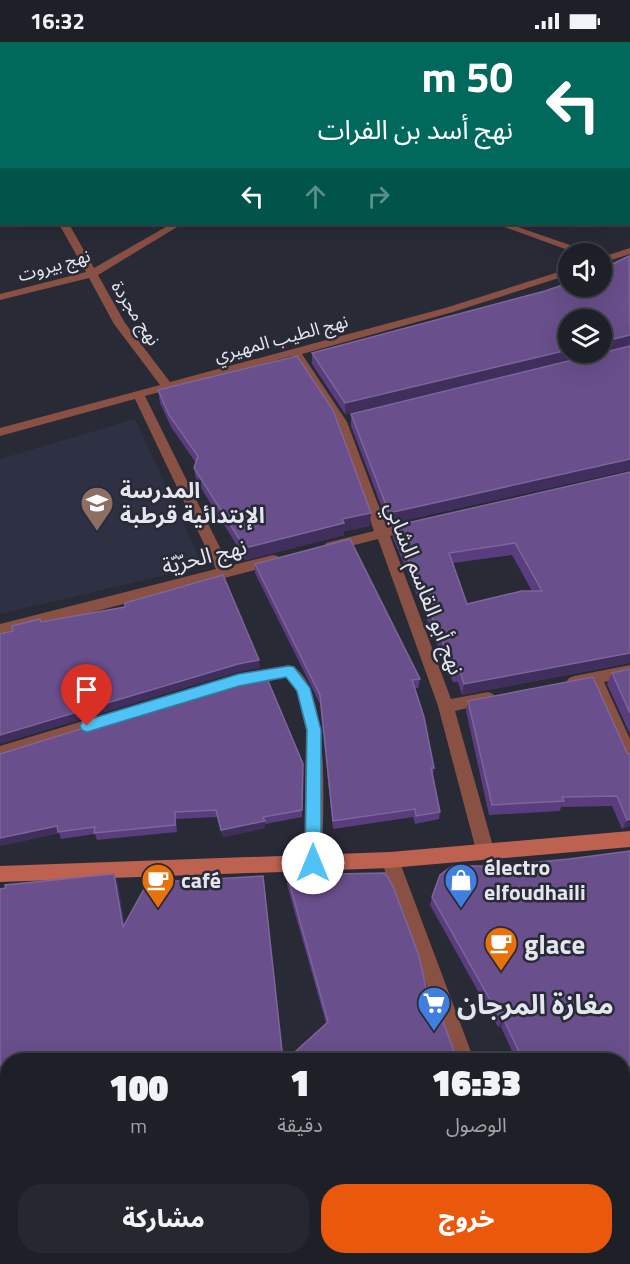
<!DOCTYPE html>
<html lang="ar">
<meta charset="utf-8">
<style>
body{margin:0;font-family:"Titillium Web","Noto Sans Arabic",sans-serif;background:#262830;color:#f1f3f6;direction:rtl;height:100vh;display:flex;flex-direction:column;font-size:22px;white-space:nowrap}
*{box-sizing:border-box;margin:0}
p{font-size:20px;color:#a1a3a8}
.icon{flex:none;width:33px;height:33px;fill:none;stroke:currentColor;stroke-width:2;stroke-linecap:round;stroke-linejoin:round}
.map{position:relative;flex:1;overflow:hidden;direction:ltr}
.panel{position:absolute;left:0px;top:1011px;width:630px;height:212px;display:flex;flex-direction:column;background:#1e2028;border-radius:24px 24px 0 0;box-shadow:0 6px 24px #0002,0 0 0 2px #3c3e45;direction:rtl}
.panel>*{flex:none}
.hud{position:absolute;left:0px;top:0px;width:630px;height:183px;box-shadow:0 6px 24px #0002,0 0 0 2px #3c3e45;direction:rtl;background:#00695c;color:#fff;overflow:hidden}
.controls{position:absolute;left:558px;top:201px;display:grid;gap:12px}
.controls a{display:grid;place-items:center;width:54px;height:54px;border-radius:50%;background:#1e2028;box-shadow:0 6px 24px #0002,0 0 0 2px #3c3e45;font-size:30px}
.pin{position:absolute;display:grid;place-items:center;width:51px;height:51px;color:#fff;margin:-62px -26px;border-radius:50% 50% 50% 0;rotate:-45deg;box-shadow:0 0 6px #0007}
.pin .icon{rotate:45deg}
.me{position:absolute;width:66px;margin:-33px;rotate:0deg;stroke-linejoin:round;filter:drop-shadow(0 0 4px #0008)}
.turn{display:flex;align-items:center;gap:21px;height:126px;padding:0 18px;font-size:27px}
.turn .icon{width:78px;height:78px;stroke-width:2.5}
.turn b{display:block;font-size:42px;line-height:51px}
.lanes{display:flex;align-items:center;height:57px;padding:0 18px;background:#0003;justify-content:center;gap:30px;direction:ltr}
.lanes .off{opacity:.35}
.eta{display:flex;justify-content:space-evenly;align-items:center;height:102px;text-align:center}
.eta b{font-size:36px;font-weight:800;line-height:42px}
.primary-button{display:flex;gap:12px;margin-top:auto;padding:12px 18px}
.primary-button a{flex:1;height:69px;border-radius:24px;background:#ea580c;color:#fff;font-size:24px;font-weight:800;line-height:69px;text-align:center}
.primary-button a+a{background:#262830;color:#f1f3f6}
.status{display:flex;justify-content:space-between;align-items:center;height:42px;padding:0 30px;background:#1e2028;direction:ltr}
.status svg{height:16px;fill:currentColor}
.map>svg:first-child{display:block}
.built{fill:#2e3143}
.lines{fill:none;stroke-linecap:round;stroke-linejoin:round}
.street{fill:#895044;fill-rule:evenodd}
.secondary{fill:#bd6250;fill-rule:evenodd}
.wall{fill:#5a3d7f;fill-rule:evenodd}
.shaded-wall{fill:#402e5d}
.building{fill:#694f8b;stroke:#7c669b;stroke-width:1.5;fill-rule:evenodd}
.route{fill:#4fc3f7;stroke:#337fa1;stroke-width:1.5}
.labels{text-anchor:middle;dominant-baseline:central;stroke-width:5;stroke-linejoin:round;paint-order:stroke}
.far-street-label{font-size:18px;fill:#e4e5ee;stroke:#282a36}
.poi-label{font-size:22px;font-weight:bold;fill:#e4e5ee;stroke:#282a36;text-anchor:start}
.street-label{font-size:22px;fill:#e4e5ee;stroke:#282a36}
.near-poi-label{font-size:27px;font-weight:bold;fill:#e4e5ee;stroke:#282a36;text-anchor:start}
</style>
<div class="status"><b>16:32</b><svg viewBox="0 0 49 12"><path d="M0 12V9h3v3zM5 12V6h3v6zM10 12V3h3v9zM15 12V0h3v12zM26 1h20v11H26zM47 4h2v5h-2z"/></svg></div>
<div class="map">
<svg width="630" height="1222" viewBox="0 0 630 1222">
<rect width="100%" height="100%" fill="#282a36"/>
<!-- built -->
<path class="built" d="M 135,377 L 203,524 L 0,572 L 0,417 Z"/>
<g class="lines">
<!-- street -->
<g class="street">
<path d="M 10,0 L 19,0 L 9,2 Z"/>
<path d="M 192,0 L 202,0 L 191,2 Z"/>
<path d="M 275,0 L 283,0 L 284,2 L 276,2 Z"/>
<path d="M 395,0 L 403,0 L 404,2 L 396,2 Z"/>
<path d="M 468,0 L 476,0 L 477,2 L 469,2 Z"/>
<path d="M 582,0 L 590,0 L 591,2 L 583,2 Z"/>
<path d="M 0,4 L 2,4 L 0,9 Z"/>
<rect x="0" y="21" width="2" height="4"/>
<rect x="628" y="34" width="2" height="5"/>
<path d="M 0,81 L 2,82 L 2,88 L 0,88 Z"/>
<path d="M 628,160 L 630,161 L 630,167 L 628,167 Z"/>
<path d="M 59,182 L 69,182 L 94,226 L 171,182 L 182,182 L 98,233 L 125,281 L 170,340 L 445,266 L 568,227 L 568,233 L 453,270 L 302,312 L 347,380 L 387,486 L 413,479 L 420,484 L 418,487 L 390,494 L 451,657 L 488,650 L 493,652 L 496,656 L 493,660 L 455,669 L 494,808 L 491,814 L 485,816 L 479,814 L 476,808 L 438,664 L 378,497 L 331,509 L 324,504 L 326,501 L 374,489 L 335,380 L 292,314 L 145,354 L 229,524 L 273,513 L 278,514 L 280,518 L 278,522 L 0,594 L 0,582 L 216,527 L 135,357 L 0,394 L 0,386 L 160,343 L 114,282 L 89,236 L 0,258 L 0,252 L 86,230 Z"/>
<path d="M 496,182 L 509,182 L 596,212 L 579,212 Z"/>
<path d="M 630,206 L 630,212 L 602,221 L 602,215 Z"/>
<path d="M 289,623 C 334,638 322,781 322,821 L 319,827 L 313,829 L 307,827 L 304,821 L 306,688 L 296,648 L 286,636 L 239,644 L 0,718 L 0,704 L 239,632 Z"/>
<path d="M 630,623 L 630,635 L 604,640 L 630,697 L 630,722 L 624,720 L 590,643 L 574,646 L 569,644 L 566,640 L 569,636 L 574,634 Z"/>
<path d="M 390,810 L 396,812 L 399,818 L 474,1018 L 454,1018 L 381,818 L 384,812 Z"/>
<path d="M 630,1095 L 630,1115 L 622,1118 L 622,1097 Z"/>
<path d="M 383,1215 L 417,1215 L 414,1222 L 380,1222 Z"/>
</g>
<!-- secondary -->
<path class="secondary" d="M 630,789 L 630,805 L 390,826 L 0,840 L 0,824 L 390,810 Z"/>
</g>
<!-- wall -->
<g class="wall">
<path d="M 628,46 L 630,46 L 630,148 L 628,147 Z"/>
<path d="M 630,214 L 630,428 L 388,482 L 351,384 L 351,372 L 613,308 L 345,372 L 312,322 L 312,311 L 545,249 L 568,241 Z"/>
<path d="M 158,348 L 370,484 L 344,489 L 344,493 L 246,518 L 196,438 L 194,426 L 196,421 L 171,385 L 160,361 Z"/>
<path d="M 630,430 L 630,621 L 462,653 L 458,640 L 453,640 L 393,496 L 394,484 ZM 512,513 L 532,549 L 467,562 L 453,521 Z"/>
<path d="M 255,522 L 420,637 L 418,646 L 415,646 L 434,726 L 433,734 L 440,770 L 439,777 L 415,782 L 413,775 L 333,787 L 320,662 L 255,531 Z"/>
<path d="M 630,627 L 630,692 L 607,642 L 612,631 Z"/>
<path d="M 468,659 L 630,712 L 630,784 L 622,787 L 612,764 L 561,765 L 560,769 L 489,773 L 466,669 Z"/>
<path d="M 303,722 L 302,775 L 265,782 L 265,786 L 223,795 L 217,775 L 176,777 L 177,790 L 97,798 L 95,792 L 61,797 L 59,791 L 0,804 Z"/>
<path d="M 630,809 L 630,1062 L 622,1063 L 622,1018 L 516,1018 L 501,985 L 498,985 L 430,863 L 432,855 L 494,824 L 569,817 Z"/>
<path d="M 287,833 L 429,960 L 455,1012 L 326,981 L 287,843 Z"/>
<path d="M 310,1215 L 331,1215 L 318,1222 L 315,1222 Z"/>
<path d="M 542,1215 L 622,1215 L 630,1222 L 545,1222 Z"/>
</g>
<!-- shaded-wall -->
<g class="shaded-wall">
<path d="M 630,293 L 629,304 L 345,372 L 345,361 L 568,308 L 568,310 L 602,310 L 602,300 Z"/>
<path d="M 630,417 L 630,428 L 388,482 L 389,471 Z"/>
<path d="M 371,471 L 370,484 L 344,489 L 344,493 L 246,518 L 245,506 L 342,477 Z"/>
<path d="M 630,611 L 630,621 L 462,653 L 464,642 Z"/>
<path d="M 259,618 L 260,626 L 238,630 L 0,702 L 0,693 L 238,622 Z"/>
<path d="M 630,777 L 630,784 L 622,787 L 627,778 Z"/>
<path d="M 265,779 L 265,786 L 223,795 L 221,788 Z"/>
<path d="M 57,784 L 59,791 L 0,804 L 0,796 Z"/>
<path d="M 114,832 L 118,842 L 127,894 L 123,885 Z"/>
<path d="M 504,978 L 501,985 L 498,985 L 502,979 Z"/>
<path d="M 325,1215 L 331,1215 L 318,1222 L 316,1222 L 316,1220 Z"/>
</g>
<!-- building -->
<g class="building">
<path d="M 628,46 L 630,46 L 630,84 L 629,85 L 629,91 L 630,93 L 630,133 L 628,132 Z"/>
<path d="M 629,214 L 630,293 L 602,300 L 602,278 L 568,278 L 568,308 L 345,361 L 312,311 L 545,249 L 568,241 L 568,244 L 602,244 L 602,227 Z"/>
<path d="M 630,304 L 630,417 L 389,471 L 351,372 Z"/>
<path d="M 297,314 L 333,368 L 371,471 L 342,477 L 344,481 L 245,506 L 194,426 L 198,414 L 169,373 L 158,348 Z"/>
<path d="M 630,430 L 630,611 L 464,642 L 460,629 L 455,630 L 394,484 ZM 515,501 L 542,549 L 522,549 L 467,562 L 449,511 Z"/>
<path d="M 350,497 L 420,637 L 412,638 L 424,675 L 434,726 L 431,726 L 440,770 L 416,774 L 415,767 L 333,779 L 320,653 L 255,522 Z"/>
<path d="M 223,533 L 259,618 L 238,622 L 0,693 L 0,592 L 13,589 L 12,584 L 40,577 L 41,580 L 125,565 L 125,561 Z"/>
<path d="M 630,627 L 630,671 L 612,631 Z"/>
<path d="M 266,634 L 303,722 L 302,768 L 263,775 L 265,779 L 221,788 L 216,768 L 175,770 L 175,783 L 94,791 L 95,785 L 58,790 L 57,784 L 0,796 L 0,712 L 239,638 Z"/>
<path d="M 593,635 L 627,711 L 630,712 L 630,777 L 627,778 L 617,754 L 562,755 L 564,759 L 492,763 L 468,659 Z"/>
<path d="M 630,809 L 630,1057 L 626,1058 L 625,1054 L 622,1055 L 622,1018 L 523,1018 L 504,978 L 502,979 L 432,855 L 440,833 L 452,824 L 494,824 L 569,817 Z"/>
<path d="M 385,831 L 393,844 L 419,914 L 429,960 L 436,960 L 455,1012 L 463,1013 L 465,1018 L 286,1018 L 328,980 L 287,833 Z"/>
<path d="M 114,832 L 123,885 L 149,838 L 179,839 L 263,834 L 283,1018 L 8,1018 L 8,1215 L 258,1215 L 261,1222 L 0,1222 L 0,847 L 6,846 L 5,843 Z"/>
<path d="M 630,1144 L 630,1222 L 549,1222 L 546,1215 L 622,1215 L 622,1147 Z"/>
<path d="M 313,1215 L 325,1215 L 316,1220 Z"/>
</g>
<!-- route -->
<path class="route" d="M 289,624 L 294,625 L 310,646 L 321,688 L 321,821 L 319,826 L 313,828 L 308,826 L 305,821 L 307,688 L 297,649 L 286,635 L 239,644 L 87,690 L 82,688 L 80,684 L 82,680 L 87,678 L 239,632 Z"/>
<!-- icons -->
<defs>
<g id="school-pin" transform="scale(1.725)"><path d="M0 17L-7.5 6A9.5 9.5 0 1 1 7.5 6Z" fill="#8d6e63" stroke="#282a36"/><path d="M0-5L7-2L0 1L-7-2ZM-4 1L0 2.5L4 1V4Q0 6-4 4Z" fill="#fff"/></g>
<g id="cafe-pin" transform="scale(1.725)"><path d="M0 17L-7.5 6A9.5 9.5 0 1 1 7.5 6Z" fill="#e8710a" stroke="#282a36"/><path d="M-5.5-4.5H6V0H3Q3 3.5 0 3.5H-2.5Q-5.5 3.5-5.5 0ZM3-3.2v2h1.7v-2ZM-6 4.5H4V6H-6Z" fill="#fff"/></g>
<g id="shop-pin" transform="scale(1.725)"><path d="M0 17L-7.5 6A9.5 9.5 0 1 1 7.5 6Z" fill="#3f7fe0" stroke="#282a36"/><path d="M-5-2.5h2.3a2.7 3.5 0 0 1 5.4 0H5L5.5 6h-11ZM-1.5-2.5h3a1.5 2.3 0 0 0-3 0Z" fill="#fff"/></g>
<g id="supermarket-pin" transform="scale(1.725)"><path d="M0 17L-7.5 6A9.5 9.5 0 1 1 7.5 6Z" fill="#3f7fe0" stroke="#282a36"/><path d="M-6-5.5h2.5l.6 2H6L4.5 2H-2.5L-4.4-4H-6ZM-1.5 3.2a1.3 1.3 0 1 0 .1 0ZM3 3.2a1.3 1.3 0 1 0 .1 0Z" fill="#fff"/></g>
</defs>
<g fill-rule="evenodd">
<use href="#school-pin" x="97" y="461"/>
<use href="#cafe-pin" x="158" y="838"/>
<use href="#shop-pin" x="461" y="838"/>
<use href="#cafe-pin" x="501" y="901"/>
<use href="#supermarket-pin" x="434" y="961"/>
</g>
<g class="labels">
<!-- far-street labels -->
<g class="far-street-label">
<text transform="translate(54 223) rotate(-16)">نهج بيروت</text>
<text transform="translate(136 271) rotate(57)">نهج مجردة</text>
<text transform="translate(281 296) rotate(-15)">نهج الطيب المهيري</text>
</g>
<!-- poi labels -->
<g class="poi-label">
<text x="120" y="448">المدرسة<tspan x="120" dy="25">الإبتدائية قرطبة</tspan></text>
<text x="484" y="825">électro<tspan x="484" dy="25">elfoudhaili</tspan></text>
<text x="181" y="838">café</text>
</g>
<!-- street labels -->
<g class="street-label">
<text transform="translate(204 514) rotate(-14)">نهج الحرّيّة</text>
<text transform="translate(425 546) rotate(69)">نهج أبو القاسم الشابي</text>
</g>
<!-- near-poi labels -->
<g class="near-poi-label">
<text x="524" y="901">glace</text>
<text x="457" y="961">مغازة المرجان</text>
</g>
</g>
</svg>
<div class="controls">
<a><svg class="icon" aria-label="sound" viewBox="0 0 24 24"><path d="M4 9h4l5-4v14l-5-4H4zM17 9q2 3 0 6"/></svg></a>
<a><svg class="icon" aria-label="layers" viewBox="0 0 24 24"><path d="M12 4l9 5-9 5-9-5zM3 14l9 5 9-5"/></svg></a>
</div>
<div class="pin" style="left:87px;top:684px;background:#d93025"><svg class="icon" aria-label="arrive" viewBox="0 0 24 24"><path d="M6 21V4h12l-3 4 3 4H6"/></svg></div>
<svg class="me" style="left:313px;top:821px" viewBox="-20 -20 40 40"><circle r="19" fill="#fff"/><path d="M0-13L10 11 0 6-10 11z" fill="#4fc3f7"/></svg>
<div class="hud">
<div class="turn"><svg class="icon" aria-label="left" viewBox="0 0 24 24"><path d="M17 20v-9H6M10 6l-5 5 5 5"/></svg><div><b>50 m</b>نهج أسد بن الفرات</div></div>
<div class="lanes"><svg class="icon" aria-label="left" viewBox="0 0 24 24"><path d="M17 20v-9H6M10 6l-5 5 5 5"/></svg><svg class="icon off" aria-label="ahead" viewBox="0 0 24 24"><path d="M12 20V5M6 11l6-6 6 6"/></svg><svg class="icon off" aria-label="right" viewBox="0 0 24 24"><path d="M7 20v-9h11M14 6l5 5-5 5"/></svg></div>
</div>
<section class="panel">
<div class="eta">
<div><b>16:33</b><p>الوصول</p></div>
<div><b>1</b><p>دقيقة</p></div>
<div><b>100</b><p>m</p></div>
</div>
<div class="primary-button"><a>خروج</a><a>مشاركة</a></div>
</section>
</div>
